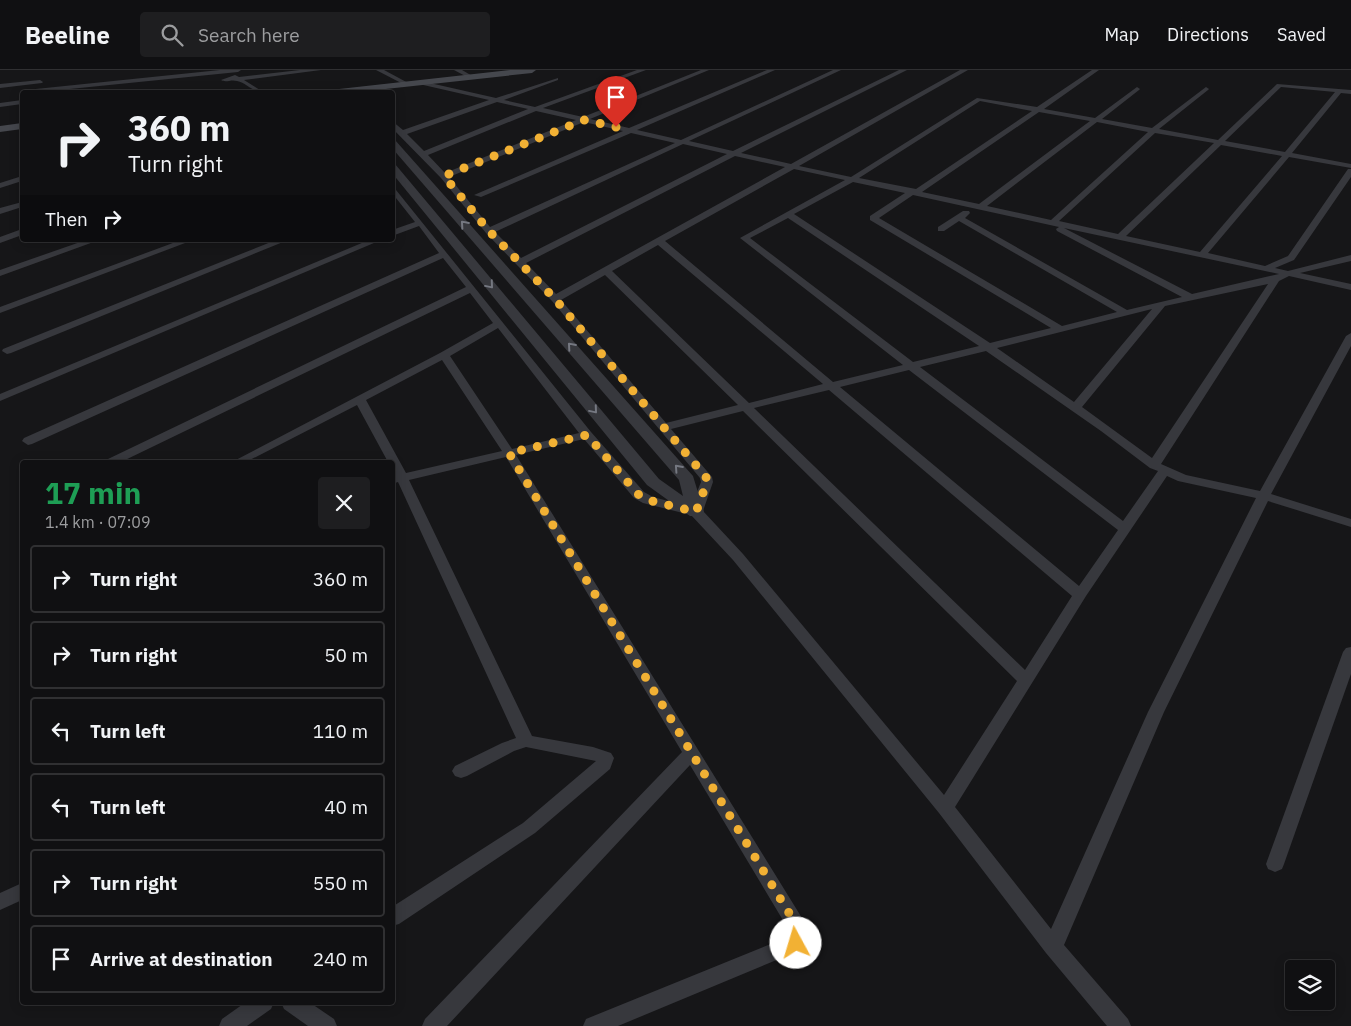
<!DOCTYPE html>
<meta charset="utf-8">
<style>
body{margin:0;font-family:"IBM Plex Sans",sans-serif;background:#1e1e20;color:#f1f3f6;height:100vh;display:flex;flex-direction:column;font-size:19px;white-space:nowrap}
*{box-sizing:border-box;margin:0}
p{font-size:16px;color:#9c9d9f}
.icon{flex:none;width:28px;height:28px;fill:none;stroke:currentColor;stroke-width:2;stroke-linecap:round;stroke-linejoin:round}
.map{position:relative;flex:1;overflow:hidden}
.details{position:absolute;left:20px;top:390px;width:375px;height:545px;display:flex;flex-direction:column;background:#101012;border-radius:5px;box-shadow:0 2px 12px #0003,0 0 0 1px #303032}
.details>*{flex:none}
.top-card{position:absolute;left:20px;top:20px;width:375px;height:152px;border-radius:5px;box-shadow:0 2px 12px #0003,0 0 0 1px #303032;background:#101012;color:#f1f3f6;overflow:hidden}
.buttons{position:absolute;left:1285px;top:890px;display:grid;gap:10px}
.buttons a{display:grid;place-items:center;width:50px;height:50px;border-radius:5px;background:#101012;box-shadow:0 2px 12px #0003,0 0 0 1px #303032;font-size:25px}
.pin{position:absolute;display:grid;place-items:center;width:42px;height:42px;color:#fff;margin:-51px -21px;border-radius:50% 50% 50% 0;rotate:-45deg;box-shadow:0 0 5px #0007}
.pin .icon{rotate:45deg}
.me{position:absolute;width:55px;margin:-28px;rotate:354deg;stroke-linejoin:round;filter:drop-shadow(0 0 4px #0008)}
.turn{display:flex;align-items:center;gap:18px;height:105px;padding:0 25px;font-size:22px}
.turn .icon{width:65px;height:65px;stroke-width:2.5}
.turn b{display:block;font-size:35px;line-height:42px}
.then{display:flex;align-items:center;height:48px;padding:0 25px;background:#0003;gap:10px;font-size:19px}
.round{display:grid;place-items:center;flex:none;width:52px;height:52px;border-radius:5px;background:#1e1e20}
.overview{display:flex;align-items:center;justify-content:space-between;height:85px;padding:0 25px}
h1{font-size:30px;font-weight:800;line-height:38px;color:#1e9e55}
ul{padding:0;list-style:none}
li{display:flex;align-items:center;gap:15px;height:68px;margin:0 10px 8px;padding:0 15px;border:2px solid #303032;border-radius:5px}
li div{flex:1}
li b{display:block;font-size:19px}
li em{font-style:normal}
header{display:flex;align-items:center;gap:30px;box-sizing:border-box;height:70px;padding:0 25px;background:#101012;border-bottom:1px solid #303032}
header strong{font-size:24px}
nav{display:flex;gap:28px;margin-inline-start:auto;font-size:18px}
.search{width:350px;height:45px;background:#1e1e20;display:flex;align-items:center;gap:12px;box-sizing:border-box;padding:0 18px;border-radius:5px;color:#9c9d9f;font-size:19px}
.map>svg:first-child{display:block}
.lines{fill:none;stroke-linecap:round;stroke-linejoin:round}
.minor{fill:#37383d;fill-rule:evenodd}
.tertiary{fill:#37383d;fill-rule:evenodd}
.secondary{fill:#45474d;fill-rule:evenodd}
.oneway{stroke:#757881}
.route{stroke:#f2b134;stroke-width:9;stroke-dasharray:0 16.2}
</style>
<header>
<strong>Beeline</strong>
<div class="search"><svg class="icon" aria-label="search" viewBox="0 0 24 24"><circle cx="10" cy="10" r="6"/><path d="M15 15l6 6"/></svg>Search here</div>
<nav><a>Map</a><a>Directions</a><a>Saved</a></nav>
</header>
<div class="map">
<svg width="1351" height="956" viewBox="0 0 1351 956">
<rect width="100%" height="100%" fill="#161618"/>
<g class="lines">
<!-- minor -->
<g class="minor">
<path d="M 220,0 L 241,0 L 238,2 L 40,22 L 23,22 L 26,20 Z"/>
<path d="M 300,0 L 321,0 L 244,10 L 263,22 C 252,22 247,13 237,11 C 231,9 226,13 221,10 L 235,5 L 239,7 Z"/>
<path d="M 376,0 L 384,0 L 410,14 L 405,15 Z"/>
<path d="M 454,0 L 462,0 L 474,7 L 469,8 Z"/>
<path d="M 637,0 L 646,0 L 543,38 L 583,47 L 701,0 L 709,0 L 590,49 L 629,58 L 767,0 L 775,0 L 637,60 L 681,70 L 833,0 L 841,0 L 689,71 L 733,81 L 899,0 L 907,0 L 741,83 L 791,94 L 960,0 L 968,0 L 799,96 L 851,107 L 977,28 L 1037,37 L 1092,0 L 1099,0 L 1044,39 L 1095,48 L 1137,17 L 1140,19 L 1139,20 L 1102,49 L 1152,58 L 1206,17 L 1209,19 L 1208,20 L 1159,59 L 1218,70 L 1277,14 L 1351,20 L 1351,24 L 1341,23 L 1292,83 L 1351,94 L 1351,98 L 1289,87 L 1208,183 L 1265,196 L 1288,186 L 1348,99 L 1351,99 L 1351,107 L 1294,190 L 1275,198 L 1288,201 L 1351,185 L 1351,191 L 1300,203 L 1351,214 L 1351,220 L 1289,206 L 1279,211 L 1161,394 L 1186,405 L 1260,421 L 1346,266 L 1351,263 L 1351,276 L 1271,424 L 1351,449 L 1351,457 L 1268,431 L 1164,642 L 1064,875 L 1128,949 L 1131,956 L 1107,956 L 1046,883 L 939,743 L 733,490 L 691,445 L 643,433 L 634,428 L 584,369 L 516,385 L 810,861 L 803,879 L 618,956 L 583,956 L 586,949 L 788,867 L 790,862 L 690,695 L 447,956 L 422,956 L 425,949 L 682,682 L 506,387 L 409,410 L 532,666 L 593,677 L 611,683 L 614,688 L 610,699 L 535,763 L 399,854 L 392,856 L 392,837 L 523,753 L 596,691 L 526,677 L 514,681 L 467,706 L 461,708 L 455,706 L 452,701 L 455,696 L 502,673 L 516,668 L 398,412 L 392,414 L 392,406 L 394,406 L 392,392 L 388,392 L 357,335 L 246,392 L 232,392 L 440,283 L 493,253 L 470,223 L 121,392 L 106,392 L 108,389 L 466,217 L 443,188 L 32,374 L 28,375 L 22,371 L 24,368 L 439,183 L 419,156 L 392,166 L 392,160 L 415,152 L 392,123 L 392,115 L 591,362 L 644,422 L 653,427 L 691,437 L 701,412 L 700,408 L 552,231 L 486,163 L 441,108 L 392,58 L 392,51 L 403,60 L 489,30 L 419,14 L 419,12 L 421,11 L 496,28 L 558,8 L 558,10 L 504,30 L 535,37 ZM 1281,17 L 1335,22 L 1285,82 L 1225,71 ZM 980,31 L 1032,41 L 916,119 L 859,108 ZM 497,32 L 528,39 L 424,81 L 407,64 ZM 536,41 L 576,50 L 445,103 L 428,85 ZM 1039,42 L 1090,51 L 979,134 L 922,122 ZM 584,52 L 623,61 L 474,125 L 481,127 L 631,63 L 675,73 L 490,157 L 449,107 ZM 1097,52 L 1148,62 L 1051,150 L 987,136 ZM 1155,63 L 1214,73 L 1118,164 L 1059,151 ZM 683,74 L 727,84 L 521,188 L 495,162 ZM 1221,75 L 1282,86 L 1200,182 L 1126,166 ZM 735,86 L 785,97 L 556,224 L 526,193 ZM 794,99 L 845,110 L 740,168 L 903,295 L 833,312 L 665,171 ZM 853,112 L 905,123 L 870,146 L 870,150 L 1051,258 L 990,273 L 794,144 ZM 913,125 L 1059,157 L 1056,159 L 1057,161 L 1182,227 L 1127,240 L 965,148 L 970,143 L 969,141 L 963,141 L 938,157 L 938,161 L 944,161 L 959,151 L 1117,242 L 1062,256 L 879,148 ZM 788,148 L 979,276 L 913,292 L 750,168 ZM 1064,158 L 1279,204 L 1192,224 ZM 658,175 L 823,314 L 749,333 L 612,201 ZM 605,205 L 738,335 L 666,353 L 561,230 ZM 1268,214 L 1152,388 L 1082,337 L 1165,236 ZM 1152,239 L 1074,332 L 997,278 ZM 498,258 L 579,363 L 512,379 L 450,286 ZM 986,281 L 1101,361 L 1150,398 L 1158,401 L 1123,451 L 920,297 ZM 442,290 L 502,381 L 406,403 L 366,330 ZM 909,300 L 1118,460 L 1079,516 L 840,317 ZM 829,320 L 1072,526 L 1025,600 L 754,338 ZM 743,341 L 1017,611 L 944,725 L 743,484 L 703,441 L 713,412 L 712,407 L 671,359 ZM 1167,406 L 1178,411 L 1256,428 L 1148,642 L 1051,859 L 955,737 L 1086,526 Z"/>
<path d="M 40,10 L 43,12 L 42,13 L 0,18 L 0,14 Z"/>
<path d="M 22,30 L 22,34 L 0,37 L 0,33 Z"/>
<path d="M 19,107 L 22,107 L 22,111 L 0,118 L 0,113 Z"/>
<path d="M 22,132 L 22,137 L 0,144 L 0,138 Z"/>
<path d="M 22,159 L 22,165 L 0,173 L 0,167 Z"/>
<path d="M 86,170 L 99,170 L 0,206 L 0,200 Z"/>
<path d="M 181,170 L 193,170 L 0,243 L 0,237 Z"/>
<path d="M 276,170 L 288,170 L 11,283 L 7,284 L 2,281 L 3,279 Z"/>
<path d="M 369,170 L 381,170 L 0,331 L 0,324 Z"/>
<path d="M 1351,577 L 1351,604 L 1284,794 L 1282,799 L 1275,802 L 1268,799 L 1266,794 L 1343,582 L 1346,578 Z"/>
<path d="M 22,813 L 22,830 L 0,840 L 0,823 Z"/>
<path d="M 246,932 L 274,932 L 271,939 L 247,956 L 219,956 L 222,949 Z"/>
<path d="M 281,932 L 309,932 L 334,949 L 337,956 L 308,956 L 284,939 Z"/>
</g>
<!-- tertiary -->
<path class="tertiary" d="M 392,69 L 395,70 L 693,406 L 704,442 L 702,446 L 690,446 L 647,415 L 392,103 L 392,93 L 395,94 L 659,409 L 683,426 L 679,410 L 392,78 Z"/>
<!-- secondary -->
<g class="secondary">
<path d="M 510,0 L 536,0 L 532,3 L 358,22 L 335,22 L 339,19 Z"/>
<path d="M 22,53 L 22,59 L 0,62 L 0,56 Z"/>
</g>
</g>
<!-- one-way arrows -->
<defs><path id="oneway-chevron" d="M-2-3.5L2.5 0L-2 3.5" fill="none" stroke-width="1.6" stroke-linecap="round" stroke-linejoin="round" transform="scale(1.25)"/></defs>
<g class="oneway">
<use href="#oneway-chevron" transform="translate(464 154) rotate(-131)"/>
<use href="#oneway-chevron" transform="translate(490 215) rotate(50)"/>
<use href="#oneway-chevron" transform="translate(571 276) rotate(-131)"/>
<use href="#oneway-chevron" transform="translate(594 340) rotate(50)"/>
<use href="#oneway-chevron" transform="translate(678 398) rotate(-132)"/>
</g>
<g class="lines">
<!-- route -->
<path class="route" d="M 616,57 L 584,50 L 444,106 L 489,161 L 555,229 L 706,407 L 707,412 L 696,442 L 648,430 L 639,425 L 587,365 L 509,383 L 800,861 L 796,873"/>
</g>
</svg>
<div class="buttons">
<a><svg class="icon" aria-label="layers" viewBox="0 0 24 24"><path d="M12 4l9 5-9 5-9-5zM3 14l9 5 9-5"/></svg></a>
</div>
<div class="pin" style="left:616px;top:57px;background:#d93025"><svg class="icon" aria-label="arrive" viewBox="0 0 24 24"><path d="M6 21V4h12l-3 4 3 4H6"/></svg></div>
<svg class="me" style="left:796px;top:873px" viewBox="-20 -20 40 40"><circle r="19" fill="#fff"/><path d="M0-13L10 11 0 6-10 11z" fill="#f2b134"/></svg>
<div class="top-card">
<div class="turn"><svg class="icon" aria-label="right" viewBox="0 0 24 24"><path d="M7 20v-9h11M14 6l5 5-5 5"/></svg><div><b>360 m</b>Turn right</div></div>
<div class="then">Then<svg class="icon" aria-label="right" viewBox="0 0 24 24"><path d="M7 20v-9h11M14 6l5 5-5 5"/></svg></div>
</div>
<section class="details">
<div class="overview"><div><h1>17 min</h1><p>1.4 km · 07:09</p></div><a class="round"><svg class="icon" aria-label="close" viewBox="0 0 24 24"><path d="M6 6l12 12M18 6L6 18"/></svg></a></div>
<ul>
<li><svg class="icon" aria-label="right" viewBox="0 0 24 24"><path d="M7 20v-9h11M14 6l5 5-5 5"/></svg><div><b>Turn right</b></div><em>360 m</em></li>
<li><svg class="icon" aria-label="right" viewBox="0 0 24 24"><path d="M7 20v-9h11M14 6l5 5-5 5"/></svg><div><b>Turn right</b></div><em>50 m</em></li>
<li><svg class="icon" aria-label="left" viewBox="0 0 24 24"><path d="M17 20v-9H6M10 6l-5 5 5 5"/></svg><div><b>Turn left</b></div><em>110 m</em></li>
<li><svg class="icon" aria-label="left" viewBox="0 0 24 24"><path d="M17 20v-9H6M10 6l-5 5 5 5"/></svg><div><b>Turn left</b></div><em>40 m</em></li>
<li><svg class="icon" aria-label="right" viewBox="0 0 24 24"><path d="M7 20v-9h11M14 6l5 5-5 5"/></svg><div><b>Turn right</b></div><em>550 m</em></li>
<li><svg class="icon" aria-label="arrive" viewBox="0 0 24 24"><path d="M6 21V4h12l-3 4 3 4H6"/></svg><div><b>Arrive at destination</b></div><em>240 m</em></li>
</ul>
</section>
</div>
